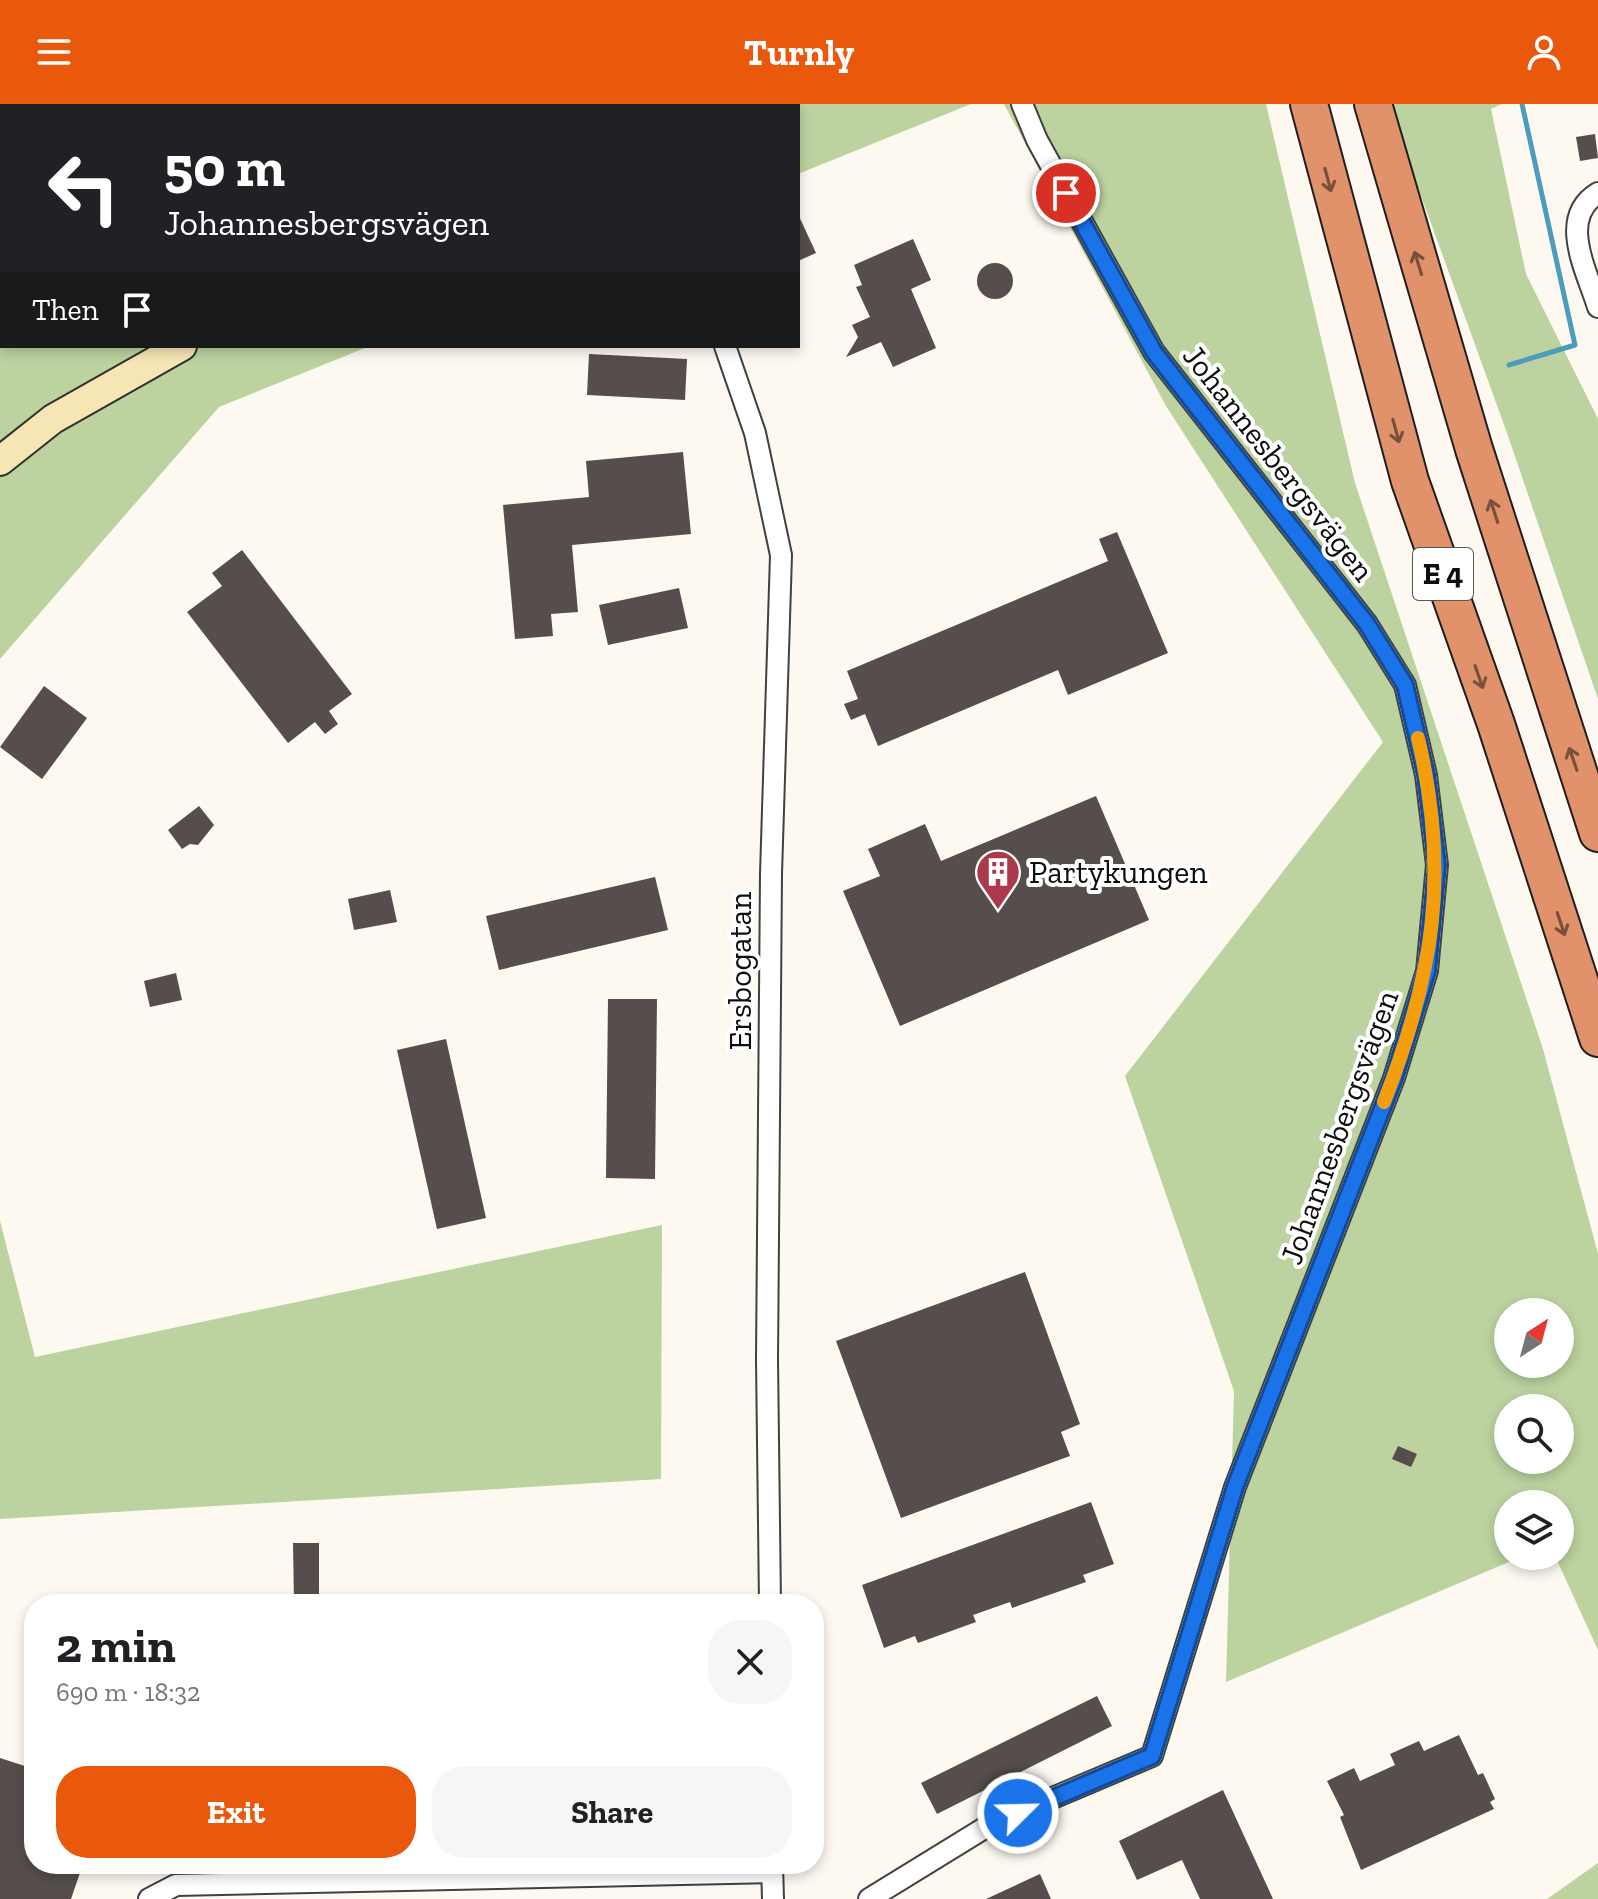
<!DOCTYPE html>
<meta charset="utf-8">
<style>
body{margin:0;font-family:"Zilla Slab",serif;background:#f6f6f6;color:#202124;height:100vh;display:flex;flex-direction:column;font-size:30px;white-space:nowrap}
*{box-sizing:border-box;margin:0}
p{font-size:26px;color:#757577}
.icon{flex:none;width:44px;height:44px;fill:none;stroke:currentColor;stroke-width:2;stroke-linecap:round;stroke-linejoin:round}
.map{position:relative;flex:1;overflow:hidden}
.details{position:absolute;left:24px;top:1490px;width:800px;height:280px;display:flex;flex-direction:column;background:#fff;border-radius:32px;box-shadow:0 4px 12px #0003}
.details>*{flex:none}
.banner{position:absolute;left:0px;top:0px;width:800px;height:244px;box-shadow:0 4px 12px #0003;background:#202124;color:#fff;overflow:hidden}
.needle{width:52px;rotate:36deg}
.fabs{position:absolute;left:1494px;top:1194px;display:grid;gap:16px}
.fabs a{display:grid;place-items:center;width:80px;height:80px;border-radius:50%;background:#fff;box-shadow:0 4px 12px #0003;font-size:40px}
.pin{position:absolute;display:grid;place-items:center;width:68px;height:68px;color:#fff;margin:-34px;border:4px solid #fff;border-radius:50%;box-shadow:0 2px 8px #0007}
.me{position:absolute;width:88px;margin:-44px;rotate:67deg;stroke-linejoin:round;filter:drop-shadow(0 0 6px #0008)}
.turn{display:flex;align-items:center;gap:28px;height:168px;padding:0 32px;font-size:36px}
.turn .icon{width:104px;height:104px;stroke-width:2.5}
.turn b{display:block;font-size:56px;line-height:68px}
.then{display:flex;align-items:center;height:76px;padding:0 32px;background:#0003;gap:16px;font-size:30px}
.round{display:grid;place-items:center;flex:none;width:84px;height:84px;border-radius:32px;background:#f6f6f6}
.overview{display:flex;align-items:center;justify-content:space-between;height:136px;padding:0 32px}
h1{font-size:48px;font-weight:700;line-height:60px}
.primary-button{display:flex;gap:16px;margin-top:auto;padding:16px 32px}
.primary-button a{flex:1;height:92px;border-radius:32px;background:#ea580c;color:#fff;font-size:32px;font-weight:700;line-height:92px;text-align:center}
.primary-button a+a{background:#f6f6f6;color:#202124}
header{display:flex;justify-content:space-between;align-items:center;height:104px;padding:0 32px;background:#ea580c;color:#fff;font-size:36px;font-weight:700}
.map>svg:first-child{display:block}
.forest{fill:#bcd29f;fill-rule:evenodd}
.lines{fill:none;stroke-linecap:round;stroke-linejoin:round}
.stream{stroke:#4c9dbc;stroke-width:5}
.building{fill:#554e4c}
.street-casing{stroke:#414141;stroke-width:24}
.secondary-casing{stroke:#303030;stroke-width:32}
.highway-casing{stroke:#1f1f1f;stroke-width:40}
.street{stroke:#fff;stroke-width:20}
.secondary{stroke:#f5e6b4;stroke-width:28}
.highway{stroke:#e2926a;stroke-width:36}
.oneway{stroke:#78503c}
.route-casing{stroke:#114b97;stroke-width:20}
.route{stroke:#1a73e8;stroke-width:14}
.slow{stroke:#f59e0b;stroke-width:14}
.labels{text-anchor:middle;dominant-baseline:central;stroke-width:8;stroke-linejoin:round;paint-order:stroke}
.shield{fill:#fff;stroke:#565656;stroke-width:2}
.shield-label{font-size:30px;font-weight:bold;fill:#0e0e0e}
.street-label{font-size:32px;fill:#0e0e0e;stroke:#fff}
.poi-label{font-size:32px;fill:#0e0e0e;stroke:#fff;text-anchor:start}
</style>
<header><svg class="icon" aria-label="menu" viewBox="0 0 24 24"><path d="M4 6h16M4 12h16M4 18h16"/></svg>Turnly<svg class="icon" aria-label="person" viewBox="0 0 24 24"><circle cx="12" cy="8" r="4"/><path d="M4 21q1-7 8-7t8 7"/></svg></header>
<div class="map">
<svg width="1598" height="1795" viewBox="0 0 1598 1795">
<rect width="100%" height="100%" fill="#fdf9f1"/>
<!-- forest -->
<g class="forest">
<path d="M 0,0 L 971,0 L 798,70 L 798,2 L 2,2 L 2,242 L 370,242 L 219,303 L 0,555 Z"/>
<path d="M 1004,0 L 1266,0 L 1355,379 L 1543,945 L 1598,1150 L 1598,1546 L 1555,1452 L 1560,1452 L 1560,1400 L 1508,1400 L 1508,1452 L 1523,1452 L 1226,1578 L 1234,1287 L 1125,972 L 1383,638 L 1166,302 ZM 1508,1208 L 1560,1208 L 1560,1260 L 1508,1260 ZM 1508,1304 L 1560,1304 L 1560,1356 L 1508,1356 Z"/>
<path d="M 1392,0 L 1502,0 L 1491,5 L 1526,170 L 1598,315 L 1598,595 L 1507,329 L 1398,28 Z"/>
<path d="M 0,1117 L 35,1253 L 662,1121 L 661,1375 L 0,1415 Z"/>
<path d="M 1598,1759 L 1598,1795 L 1547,1795 Z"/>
</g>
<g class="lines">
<!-- stream -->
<path class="stream" d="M 1509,261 L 1575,241 L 1522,0"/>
</g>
<!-- building -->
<g class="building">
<path d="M 1595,30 L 1598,54 L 1580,57 L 1576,33 Z"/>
<path d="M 798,110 L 816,149 L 798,157 Z"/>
<path d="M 913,135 L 931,176 L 911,185 L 936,244 L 893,263 L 881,238 L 846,253 L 858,233 L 852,221 L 870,213 L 856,183 L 862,181 L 854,161 Z"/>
<circle cx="995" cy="177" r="18"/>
<path d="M 589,250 L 687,255 L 685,296 L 587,291 Z"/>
<path d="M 683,348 L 691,430 L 572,441 L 578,508 L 551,510 L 553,532 L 515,535 L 503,401 L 589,393 L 586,357 Z"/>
<path d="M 1117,428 L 1168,549 L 1068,591 L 1058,566 L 878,642 L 865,610 L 851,616 L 844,600 L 858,595 L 847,567 L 1108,457 L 1099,435 Z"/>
<path d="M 242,446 L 352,590 L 329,607 L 338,620 L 325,630 L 315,618 L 288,639 L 187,508 L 222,482 L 212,469 Z"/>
<path d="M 679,484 L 688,524 L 608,541 L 599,501 Z"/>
<path d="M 44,582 L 87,614 L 42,675 L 0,643 Z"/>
<path d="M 1096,692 L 1149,816 L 900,922 L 843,787 L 880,772 L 868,745 L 925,720 L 941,757 Z"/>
<path d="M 199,702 L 214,721 L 198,741 L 190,740 L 182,745 L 168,726 Z"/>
<path d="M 655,773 L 668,826 L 499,866 L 486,812 Z"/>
<path d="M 390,786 L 397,818 L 354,826 L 348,795 Z"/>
<path d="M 176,869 L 182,896 L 150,903 L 144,877 Z"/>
<path d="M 608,895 L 657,895 L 655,1075 L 606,1074 Z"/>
<path d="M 446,935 L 486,1114 L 437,1125 L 397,946 Z"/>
<path d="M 1025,1168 L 1080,1320 L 1061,1328 L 1070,1352 L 901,1414 L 836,1237 Z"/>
<path d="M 1398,1342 L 1417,1350 L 1411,1363 L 1392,1355 Z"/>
<path d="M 1091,1398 L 1114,1460 L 1083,1471 L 1086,1478 L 1012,1504 L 1010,1498 L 973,1511 L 976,1518 L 918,1539 L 915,1532 L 884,1544 L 862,1481 Z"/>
<path d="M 293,1439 L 319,1439 L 319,1500 L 294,1500 Z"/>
<path d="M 1097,1592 L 1112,1622 L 937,1710 L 921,1679 Z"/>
<path d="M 1459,1631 L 1478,1671 L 1483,1669 L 1495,1695 L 1490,1698 L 1494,1705 L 1361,1766 L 1340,1713 L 1344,1711 L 1327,1677 L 1354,1664 L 1360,1677 L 1395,1661 L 1390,1650 L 1419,1637 L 1424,1647 Z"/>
<path d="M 0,1654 L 34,1665 L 34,1760 L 83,1760 L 71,1795 L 0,1795 Z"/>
<path d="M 1223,1686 L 1273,1795 L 1200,1795 L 1182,1756 L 1137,1776 L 1119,1737 Z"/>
<path d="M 1040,1770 L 1051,1795 L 986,1795 Z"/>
</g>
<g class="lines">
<!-- street casing -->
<g class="street-casing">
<g id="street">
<path d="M 424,0 L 426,2"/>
<path d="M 1598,89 C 1557,114 1587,167 1598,203"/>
<path d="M 725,242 L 755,329 L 781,451 L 771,770 L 767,1255 L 770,1500"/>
<path d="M 772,1760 L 773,1795"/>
<path d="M 149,1795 L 176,1781 L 772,1768"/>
<path d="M 869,1795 L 991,1720 L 1152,1652 L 1235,1383 L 1394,974 L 1427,867 L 1437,761 L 1426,671 L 1405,581 L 1367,520 L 1154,248 L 1037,36 L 1022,0"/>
</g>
</g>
<!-- secondary casing -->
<g class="secondary-casing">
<g id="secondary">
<path d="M 622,2 L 626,0"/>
<path d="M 0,357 L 53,315 L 182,242"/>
</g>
</g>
<!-- highway casing -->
<g class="highway-casing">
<g id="highway">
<path d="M 1309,0 L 1410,377 L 1496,620 L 1598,934"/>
<path d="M 1373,0 L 1474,345 L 1598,729"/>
</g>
</g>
<!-- street -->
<use href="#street" class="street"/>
<!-- secondary -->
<use href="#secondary" class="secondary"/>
<!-- highway -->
<use href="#highway" class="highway"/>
</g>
<!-- one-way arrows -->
<defs><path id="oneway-shaft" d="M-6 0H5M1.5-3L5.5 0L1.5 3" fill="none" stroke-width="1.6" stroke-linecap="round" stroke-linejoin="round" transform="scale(2)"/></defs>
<g class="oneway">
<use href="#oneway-shaft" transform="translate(1328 76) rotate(75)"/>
<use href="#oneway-shaft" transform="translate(1418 159) rotate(-107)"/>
<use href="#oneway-shaft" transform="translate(1396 327) rotate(75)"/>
<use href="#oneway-shaft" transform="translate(1494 407) rotate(-108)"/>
<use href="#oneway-shaft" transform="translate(1479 573) rotate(71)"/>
<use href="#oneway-shaft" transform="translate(1573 655) rotate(-109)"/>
<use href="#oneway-shaft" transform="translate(1561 820) rotate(72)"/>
</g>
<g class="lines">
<!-- route casing -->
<g class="route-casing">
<path id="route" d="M 1018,1709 L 1152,1652 L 1235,1383 L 1394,974 L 1427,867 L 1437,761 L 1426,671 L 1405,581 L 1367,520 L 1154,248 L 1066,89"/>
</g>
<!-- route -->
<use href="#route" class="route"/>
<!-- slow -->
<path class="slow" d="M 1384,998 C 1434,870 1450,769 1418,634"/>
</g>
<!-- icons -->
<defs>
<g id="building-pin" transform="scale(2.3)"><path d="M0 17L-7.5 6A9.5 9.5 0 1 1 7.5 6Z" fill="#ac384b" stroke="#fff"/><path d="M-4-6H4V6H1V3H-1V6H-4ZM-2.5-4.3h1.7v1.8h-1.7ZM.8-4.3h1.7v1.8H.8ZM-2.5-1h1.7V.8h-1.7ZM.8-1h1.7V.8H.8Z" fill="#fff"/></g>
</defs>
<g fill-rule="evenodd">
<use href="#building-pin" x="998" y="768"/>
</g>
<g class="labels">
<!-- shield labels -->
<rect class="shield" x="1413" y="444" width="60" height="52" rx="6"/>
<g class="shield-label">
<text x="1443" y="470">E 4</text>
</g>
<!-- street labels -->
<g class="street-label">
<text transform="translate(1279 359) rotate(52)">Johannesbergsvägen</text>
<text transform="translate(740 867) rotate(-90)">Ersbogatan</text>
<text transform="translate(1339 1023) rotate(-70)">Johannesbergsvägen</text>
</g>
<!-- poi labels -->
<g class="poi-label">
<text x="1029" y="768">Partykungen</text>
</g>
</g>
</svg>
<div class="fabs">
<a><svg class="needle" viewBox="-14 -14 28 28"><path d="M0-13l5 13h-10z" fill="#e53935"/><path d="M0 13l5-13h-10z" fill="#757577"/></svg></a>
<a><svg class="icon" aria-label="search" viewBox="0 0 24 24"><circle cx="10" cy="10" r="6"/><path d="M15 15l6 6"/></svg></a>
<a><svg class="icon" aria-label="layers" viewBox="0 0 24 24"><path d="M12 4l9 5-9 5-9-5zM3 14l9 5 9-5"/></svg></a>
</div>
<div class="pin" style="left:1066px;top:89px;background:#d93025"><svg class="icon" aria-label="arrive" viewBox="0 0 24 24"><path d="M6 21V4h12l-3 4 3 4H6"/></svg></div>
<svg class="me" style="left:1018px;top:1709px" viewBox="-20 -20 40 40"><circle r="17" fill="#1a73e8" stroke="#fff" stroke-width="3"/><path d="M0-11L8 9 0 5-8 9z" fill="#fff"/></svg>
<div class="banner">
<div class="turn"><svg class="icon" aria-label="left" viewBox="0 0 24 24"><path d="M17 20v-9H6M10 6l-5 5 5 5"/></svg><div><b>50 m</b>Johannesbergsvägen</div></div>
<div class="then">Then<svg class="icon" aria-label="arrive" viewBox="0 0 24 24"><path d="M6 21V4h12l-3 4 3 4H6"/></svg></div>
</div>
<section class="details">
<div class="overview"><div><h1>2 min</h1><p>690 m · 18:32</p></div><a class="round"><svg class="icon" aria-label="close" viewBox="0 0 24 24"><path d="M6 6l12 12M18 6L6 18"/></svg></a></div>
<div class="primary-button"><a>Exit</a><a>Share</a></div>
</section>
</div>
